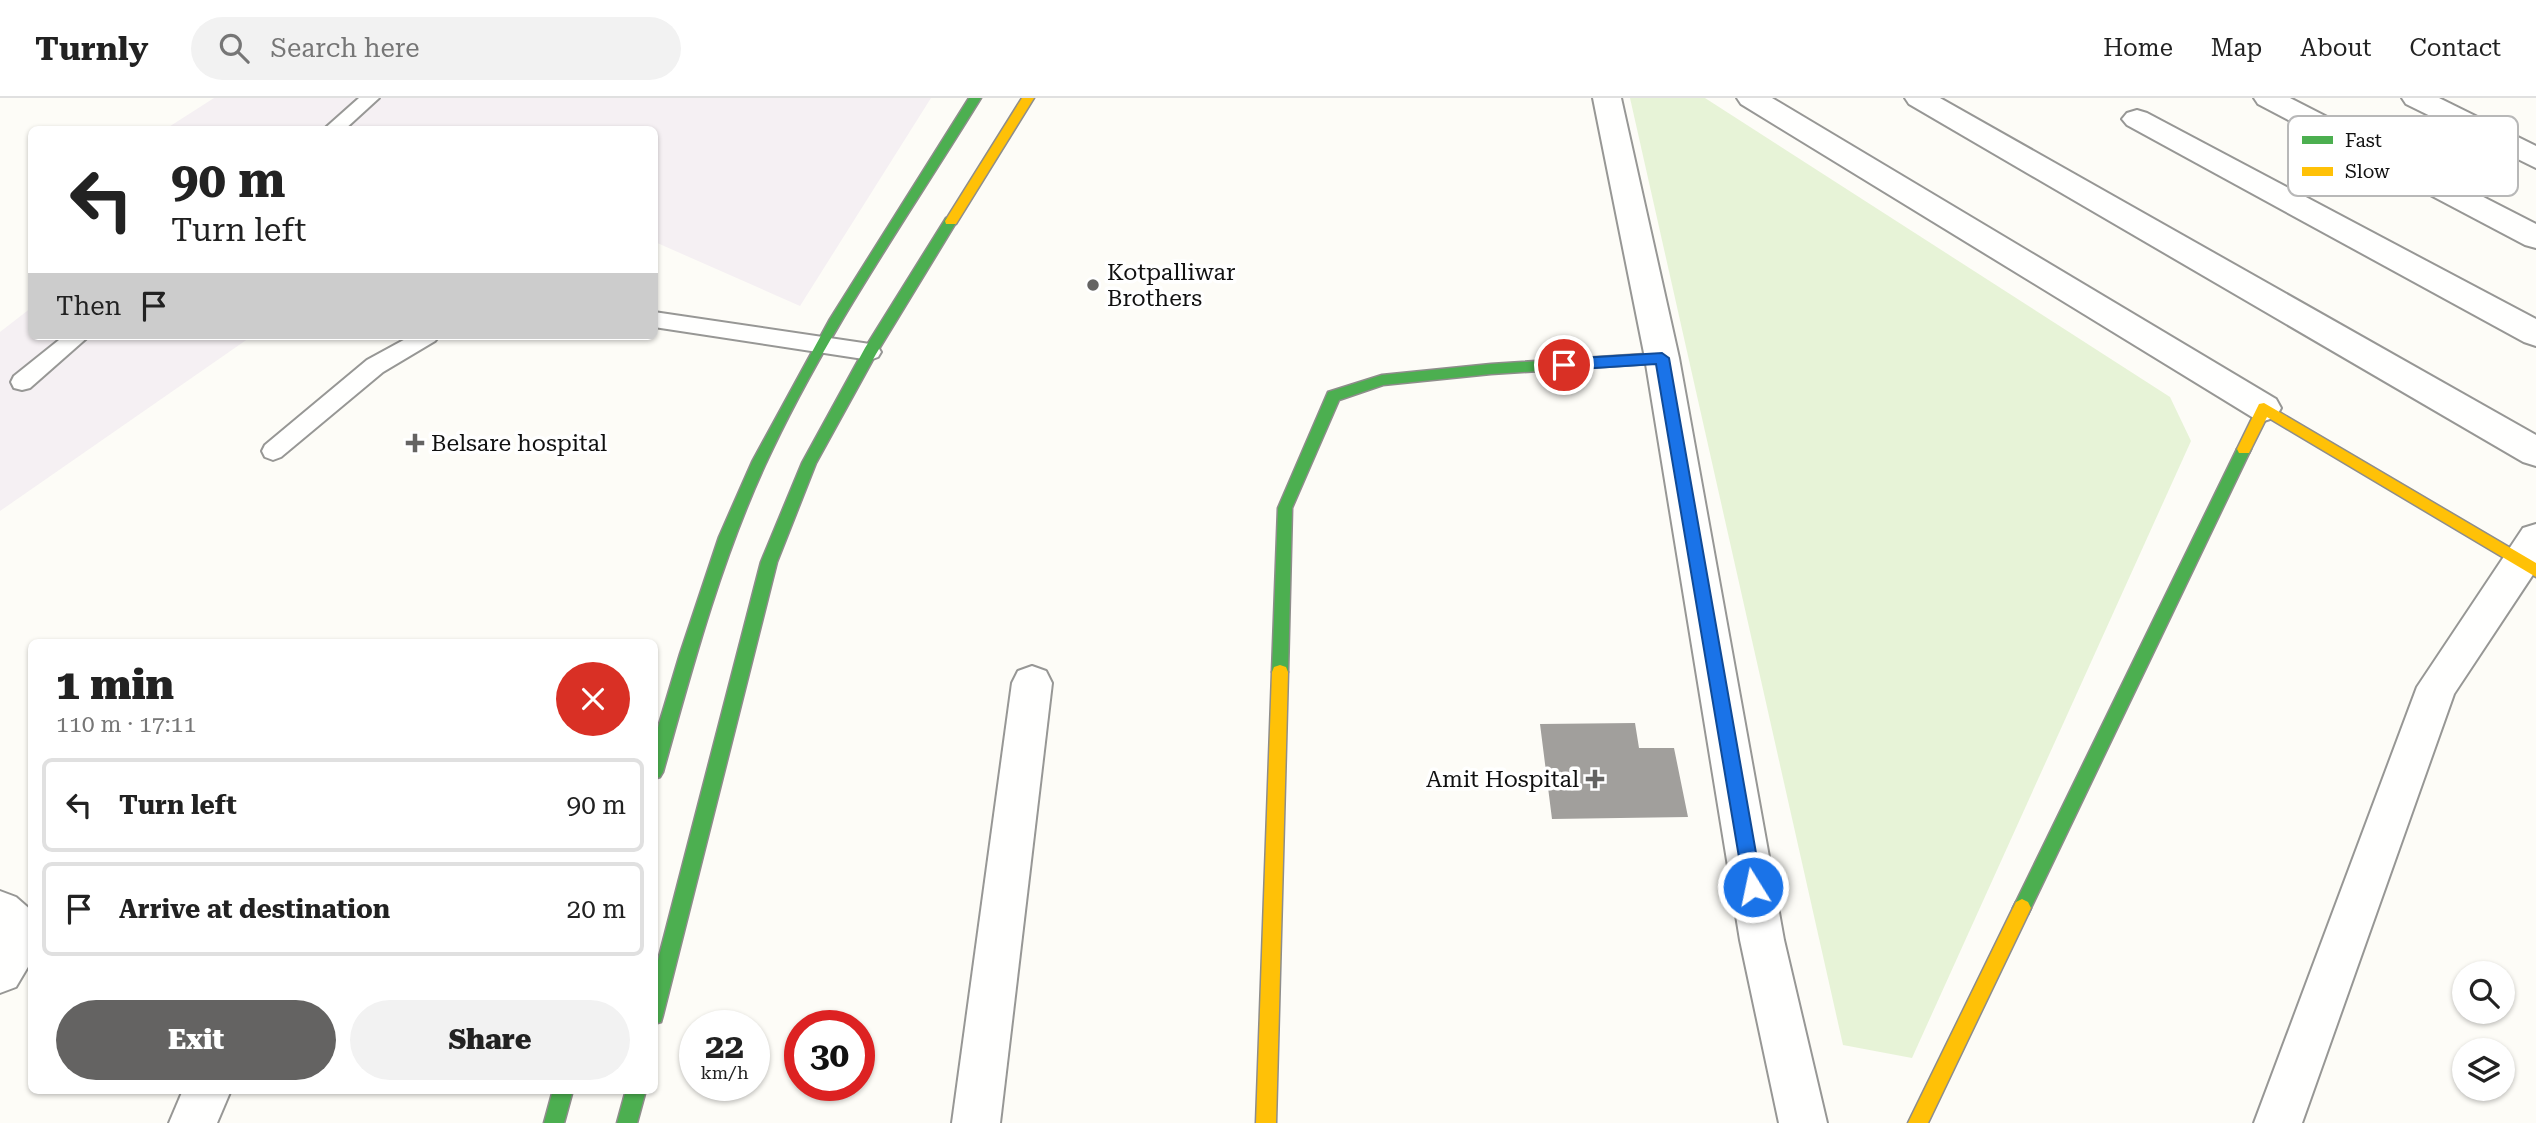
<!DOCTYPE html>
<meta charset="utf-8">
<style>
body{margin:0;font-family:"Roboto Serif",serif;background:#f2f2f2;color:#222;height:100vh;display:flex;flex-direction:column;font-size:26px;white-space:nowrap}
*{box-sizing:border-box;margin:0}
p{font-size:23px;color:#767676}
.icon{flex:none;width:38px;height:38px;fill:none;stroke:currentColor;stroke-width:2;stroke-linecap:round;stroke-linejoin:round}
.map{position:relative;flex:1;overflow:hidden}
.sheet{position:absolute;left:28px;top:541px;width:630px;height:455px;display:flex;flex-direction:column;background:#fff;border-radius:10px;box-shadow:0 2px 5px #0004}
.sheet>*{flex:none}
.top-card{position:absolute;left:28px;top:28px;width:630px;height:214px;border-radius:10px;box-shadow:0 2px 5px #0004;background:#fff;color:#222;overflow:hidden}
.controls{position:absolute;left:2452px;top:863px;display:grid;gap:14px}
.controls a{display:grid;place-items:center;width:63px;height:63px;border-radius:50%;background:#fff;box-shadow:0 2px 5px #0004;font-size:35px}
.speed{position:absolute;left:679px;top:912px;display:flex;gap:14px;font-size:35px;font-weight:700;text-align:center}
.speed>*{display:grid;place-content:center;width:91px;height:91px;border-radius:50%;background:#fff;box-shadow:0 2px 5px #0004;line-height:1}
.speed small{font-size:18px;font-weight:400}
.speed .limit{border:10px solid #d22;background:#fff;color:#111}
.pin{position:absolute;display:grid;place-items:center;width:60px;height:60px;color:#fff;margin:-30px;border:4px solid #fff;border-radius:50%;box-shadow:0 2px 7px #0007}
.me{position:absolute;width:77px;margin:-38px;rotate:350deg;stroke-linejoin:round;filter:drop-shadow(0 0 5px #0008)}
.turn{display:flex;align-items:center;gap:24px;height:147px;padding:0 28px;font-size:32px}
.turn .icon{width:91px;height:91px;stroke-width:2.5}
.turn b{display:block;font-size:49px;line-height:60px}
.then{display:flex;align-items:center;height:66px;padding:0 28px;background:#0003;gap:14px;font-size:26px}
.round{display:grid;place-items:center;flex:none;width:74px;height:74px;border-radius:37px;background:#f2f2f2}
.overview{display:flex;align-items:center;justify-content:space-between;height:119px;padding:0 28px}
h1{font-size:42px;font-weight:800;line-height:52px}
.primary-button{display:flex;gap:14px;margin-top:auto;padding:14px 28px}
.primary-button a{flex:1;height:80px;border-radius:42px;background:#646362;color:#fff;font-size:28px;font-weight:800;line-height:80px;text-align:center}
.primary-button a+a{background:#f2f2f2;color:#222}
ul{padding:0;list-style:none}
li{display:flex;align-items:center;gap:21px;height:94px;margin:0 14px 10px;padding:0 14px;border:4px solid #e0e0e0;border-radius:10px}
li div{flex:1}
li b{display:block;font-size:26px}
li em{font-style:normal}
header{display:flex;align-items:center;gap:42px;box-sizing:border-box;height:98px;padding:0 35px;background:#fff;border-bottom:2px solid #e0e0e0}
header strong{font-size:33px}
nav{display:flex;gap:38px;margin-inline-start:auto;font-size:24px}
.search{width:490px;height:63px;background:#f2f2f2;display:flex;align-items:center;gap:18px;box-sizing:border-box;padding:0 24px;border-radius:38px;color:#767676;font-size:26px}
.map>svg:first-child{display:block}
.industrial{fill:#f5f0f3}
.green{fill:#e7f3d7}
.building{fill:#a19f9c}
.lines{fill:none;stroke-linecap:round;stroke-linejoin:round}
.lane-casing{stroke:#979795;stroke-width:4}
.street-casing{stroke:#979795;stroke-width:4}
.fast-casing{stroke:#8e8d8b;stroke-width:3}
.slow-casing{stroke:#8e8d8b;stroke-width:3}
.lane{fill:#fffffe;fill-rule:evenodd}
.street{fill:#fffffe;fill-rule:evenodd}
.fast{fill:#4caf50;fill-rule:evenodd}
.slow{fill:#ffc107;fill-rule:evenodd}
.route{fill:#1a73e8;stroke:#114b97;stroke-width:2}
.poi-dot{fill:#646362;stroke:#fff;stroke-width:2.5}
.labels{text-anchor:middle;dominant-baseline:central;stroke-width:7;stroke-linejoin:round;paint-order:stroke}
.poi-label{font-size:23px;fill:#111;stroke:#fff;text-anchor:start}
.key{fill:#fff;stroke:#b8b8b8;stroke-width:2}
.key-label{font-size:19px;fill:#111}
</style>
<header>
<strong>Turnly</strong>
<div class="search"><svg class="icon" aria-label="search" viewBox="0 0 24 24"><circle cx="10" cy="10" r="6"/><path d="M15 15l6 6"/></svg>Search here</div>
<nav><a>Home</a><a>Map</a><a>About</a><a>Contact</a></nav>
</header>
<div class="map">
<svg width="2536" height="1025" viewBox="0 0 2536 1025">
<rect width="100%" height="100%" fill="#fdfcf7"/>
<!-- industrial -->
<g class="industrial">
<path d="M 214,0 L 931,0 L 800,208 L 655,144 L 654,32 L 164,32 Z"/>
<path d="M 31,210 L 32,238 L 252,238 L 0,413 L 0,234 Z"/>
</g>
<!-- green -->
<path class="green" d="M 1630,0 L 1705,0 L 2170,299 L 2191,343 L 1912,960 L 1843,947 Z"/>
<!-- building -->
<path class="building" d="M 1635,625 L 1639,650 L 1674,650 L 1688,719 L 1552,721 L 1540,626 Z"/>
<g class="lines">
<!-- lane casing -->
<g class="lane-casing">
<g id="lane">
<path d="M 359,0 L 379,0 L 344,32 L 323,32 Z"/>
<path d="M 654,214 L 870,246 L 878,249 L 881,254 L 878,259 L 870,262 L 654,229 Z"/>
<path d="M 64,238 L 89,238 L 30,290 L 22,292 L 14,290 L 11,284 L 14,278 Z"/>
<path d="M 411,238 L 439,238 L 435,243 L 383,274 L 281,359 L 273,362 L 265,359 L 262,353 L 265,347 L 367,262 Z"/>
</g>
</g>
<!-- street casing -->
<g class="street-casing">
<g id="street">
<path d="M 1593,0 L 1621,0 L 1679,260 L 1784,842 L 1827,1025 L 1779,1025 L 1740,842 L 1645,260 Z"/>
<path d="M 1737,0 L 1772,0 L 2276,301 L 2281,310 L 2276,319 L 2264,323 L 2252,319 L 1741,6 Z"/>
<path d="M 1905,0 L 1940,0 L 2536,337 L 2536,368 L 2523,364 L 1909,6 Z"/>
<path d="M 2254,0 L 2290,0 L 2536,126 L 2536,150 L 2525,147 L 2258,6 Z"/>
<path d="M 2402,0 L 2439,0 L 2536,48 L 2536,70 L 2406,6 Z"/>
<path d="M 2137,12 L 2147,15 L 2536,221 L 2536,248 L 2524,244 L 2127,27 L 2122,21 L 2127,15 Z"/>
<path d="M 2536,426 L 2536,472 L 2454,596 L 2302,1025 L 2254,1025 L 2417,589 L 2523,430 Z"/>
<path d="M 1032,568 L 1046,573 L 1052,585 L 1000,1025 L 952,1025 L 1012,585 L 1018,573 Z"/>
<path d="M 0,793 L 16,799 L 32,813 L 32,862 L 16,889 L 0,895 Z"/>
<path d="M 183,992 L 231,992 L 217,1025 L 169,1025 Z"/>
</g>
</g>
<!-- fast casing -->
<g class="fast-casing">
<g id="fast">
<path d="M 969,0 L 981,0 C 907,120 824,238 765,367 C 720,465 692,570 663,674 L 660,679 L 654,681 L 654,643 L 680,556 L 719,439 L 752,364 L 830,221 Z"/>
<path d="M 951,119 L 957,123 L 876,256 L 816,365 L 777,464 L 663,917 L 661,924 L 654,926 L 654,878 L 761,464 L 802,365 L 865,250 L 946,120 Z"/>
<path d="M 1662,255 L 1669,260 L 1662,265 L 1491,276 L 1383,287 L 1339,302 L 1292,410 L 1288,574 L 1286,579 L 1280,581 L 1274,579 L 1272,574 L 1278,410 L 1328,294 L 1382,277 L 1491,266 Z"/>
<path d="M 2244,345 L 2251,351 L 2028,816 L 2022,819 L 2016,816 L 2013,810 L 2016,804 L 2237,351 Z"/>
<path d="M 553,992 L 573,992 L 564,1025 L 544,1025 Z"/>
<path d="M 626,992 L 646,992 L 637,1025 L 617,1025 Z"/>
</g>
</g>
<!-- slow casing -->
<g class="slow-casing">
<g id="slow">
<path d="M 1022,0 L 1034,0 L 956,126 L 946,126 L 945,123 Z"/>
<path d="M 2264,305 L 2536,465 L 2536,479 L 2267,319 L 2249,355 L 2239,355 L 2237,351 L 2259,306 Z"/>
<path d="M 1280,567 L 1286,569 L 1288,574 L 1276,1025 L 1256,1025 L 1272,574 L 1274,569 Z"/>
<path d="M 2022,801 L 2028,804 L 2031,810 L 1928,1025 L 1908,1025 L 2016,804 Z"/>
</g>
</g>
<!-- lane -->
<use href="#lane" class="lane"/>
<!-- street -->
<use href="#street" class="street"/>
<!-- fast -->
<use href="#fast" class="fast"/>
<!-- slow -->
<use href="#slow" class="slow"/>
</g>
<!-- route -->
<path class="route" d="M 1662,255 L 1669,260 L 1762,789 L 1759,795 L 1753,798 L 1746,795 L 1744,789 L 1656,266 L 1564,272 L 1557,267 L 1564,261 Z"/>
<!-- markers -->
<g class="poi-dot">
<circle cx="1093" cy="187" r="7"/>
<path d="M411.5 334.5h7v7h7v7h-7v7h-7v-7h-7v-7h7z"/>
<path d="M1591.5 670.5h7v7h7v7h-7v7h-7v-7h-7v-7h7z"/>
</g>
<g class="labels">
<!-- poi labels -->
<g class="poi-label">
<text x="1107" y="174">Kotpalliwar<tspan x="1107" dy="26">Brothers</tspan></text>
<text x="431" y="345">Belsare hospital</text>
<text x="1579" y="681" text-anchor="end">Amit Hospital</text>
</g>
</g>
<!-- legend -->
<rect x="2288" y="18" width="230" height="80" rx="10" class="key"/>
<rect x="2302" y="38" width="31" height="8" fill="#4caf50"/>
<rect x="2302" y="69" width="31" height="9" fill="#ffc107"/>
<g class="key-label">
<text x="2345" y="49">Fast</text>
<text x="2345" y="80">Slow</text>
</g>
</svg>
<div class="controls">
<a><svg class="icon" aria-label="search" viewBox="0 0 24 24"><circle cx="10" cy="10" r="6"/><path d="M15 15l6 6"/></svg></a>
<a><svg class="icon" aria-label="layers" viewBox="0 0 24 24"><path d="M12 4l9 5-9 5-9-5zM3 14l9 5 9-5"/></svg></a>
</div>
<div class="speed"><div>22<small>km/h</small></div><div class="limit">30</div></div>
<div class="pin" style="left:1564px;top:267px;background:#d93025"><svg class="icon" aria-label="arrive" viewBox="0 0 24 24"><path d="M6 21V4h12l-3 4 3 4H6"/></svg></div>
<svg class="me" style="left:1753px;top:789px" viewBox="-20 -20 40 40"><circle r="17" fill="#1a73e8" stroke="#fff" stroke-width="3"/><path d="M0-11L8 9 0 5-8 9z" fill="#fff"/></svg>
<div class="top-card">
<div class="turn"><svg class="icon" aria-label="left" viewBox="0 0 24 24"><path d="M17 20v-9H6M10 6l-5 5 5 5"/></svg><div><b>90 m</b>Turn left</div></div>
<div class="then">Then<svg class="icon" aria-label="arrive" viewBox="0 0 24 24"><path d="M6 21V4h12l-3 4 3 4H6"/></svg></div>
</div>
<section class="sheet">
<div class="overview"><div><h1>1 min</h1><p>110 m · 17:11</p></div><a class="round" style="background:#d93025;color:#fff"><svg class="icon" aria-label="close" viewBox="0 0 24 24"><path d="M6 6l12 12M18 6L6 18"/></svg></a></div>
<ul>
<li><svg class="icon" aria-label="left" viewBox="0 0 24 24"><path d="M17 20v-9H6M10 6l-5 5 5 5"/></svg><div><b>Turn left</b></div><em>90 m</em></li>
<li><svg class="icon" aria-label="arrive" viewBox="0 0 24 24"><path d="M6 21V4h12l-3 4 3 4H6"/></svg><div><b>Arrive at destination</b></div><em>20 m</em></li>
</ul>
<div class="primary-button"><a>Exit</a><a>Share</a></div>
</section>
</div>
